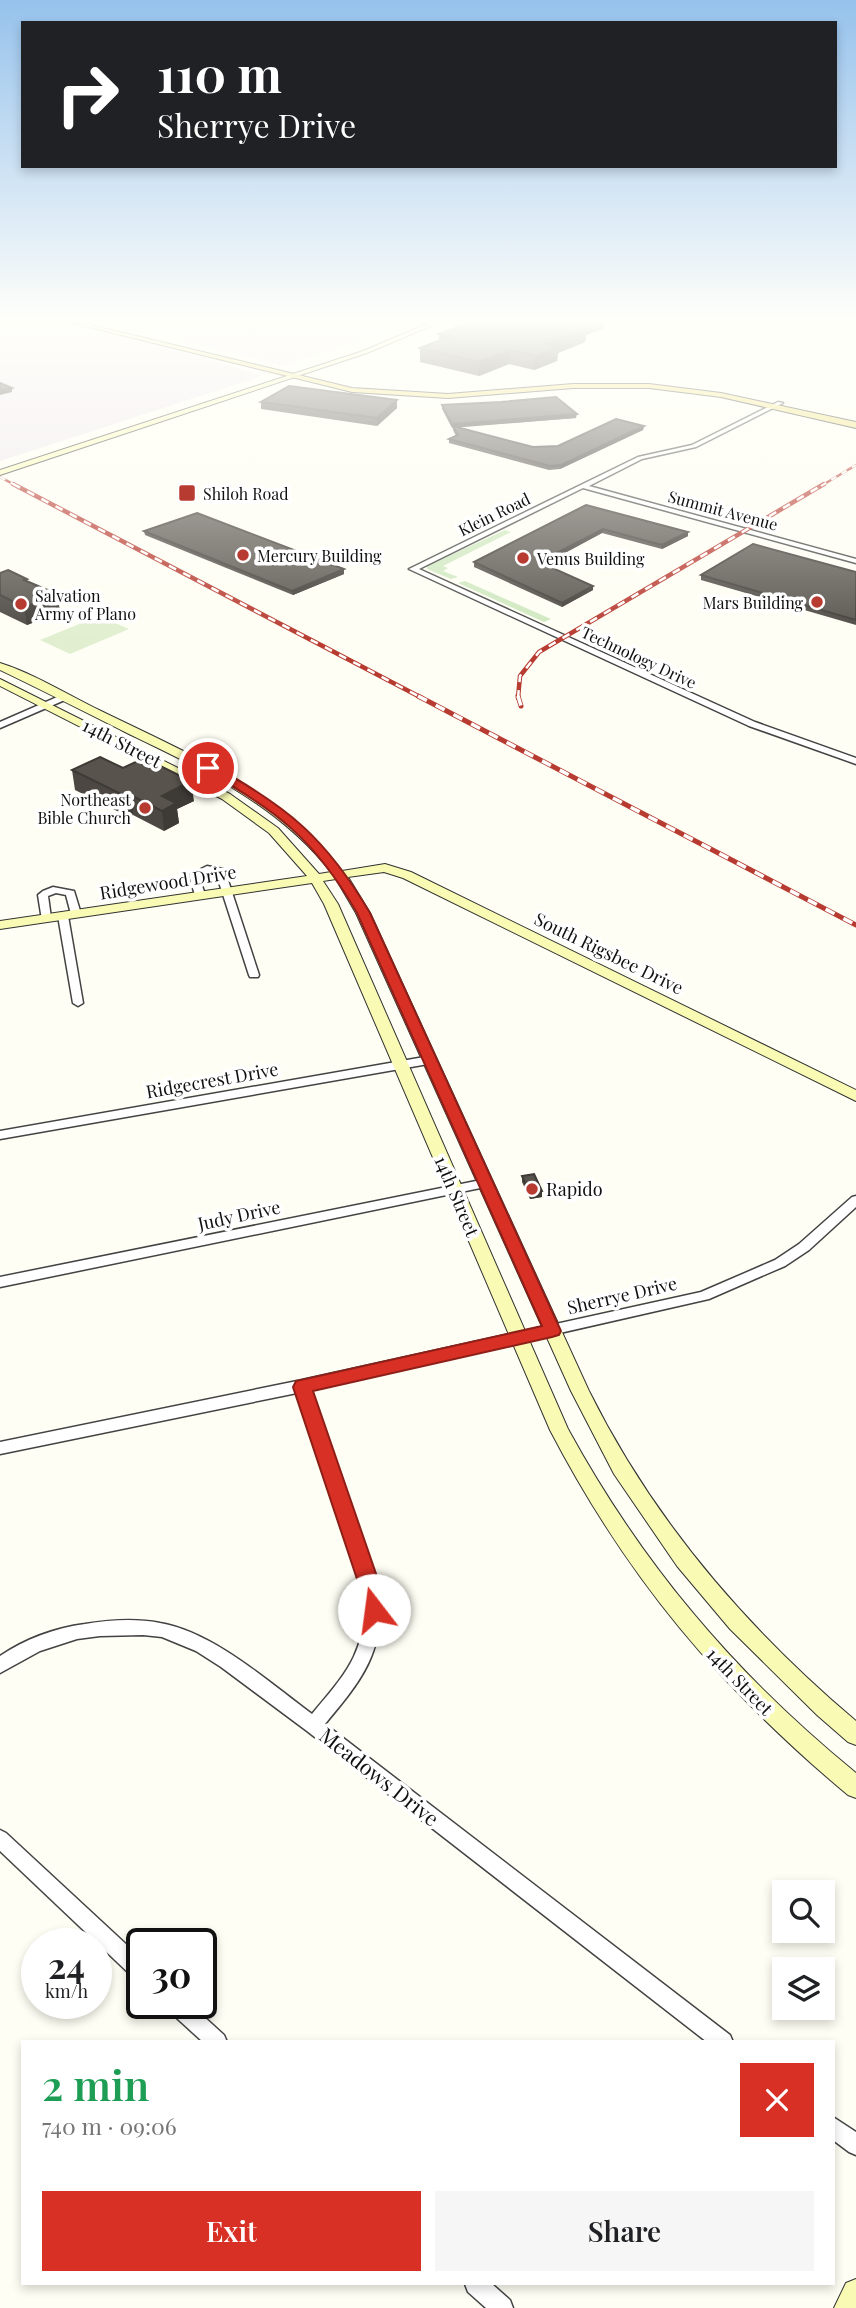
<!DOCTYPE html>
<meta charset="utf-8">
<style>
body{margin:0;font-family:"Playfair Display",serif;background:#f6f6f6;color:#202124;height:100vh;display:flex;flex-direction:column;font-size:26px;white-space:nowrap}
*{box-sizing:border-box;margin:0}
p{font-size:23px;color:#757577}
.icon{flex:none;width:38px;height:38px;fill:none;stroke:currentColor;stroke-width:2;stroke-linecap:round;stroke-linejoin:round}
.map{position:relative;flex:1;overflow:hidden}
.panel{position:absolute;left:21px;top:2040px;width:814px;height:245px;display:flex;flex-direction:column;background:#fff;border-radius:0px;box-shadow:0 4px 10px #0003}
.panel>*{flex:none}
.top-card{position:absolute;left:21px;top:21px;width:816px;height:147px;border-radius:0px;box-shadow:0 4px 10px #0003;background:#202124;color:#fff;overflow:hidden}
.controls{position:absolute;left:772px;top:1880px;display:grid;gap:14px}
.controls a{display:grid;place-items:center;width:63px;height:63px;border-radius:0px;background:#fff;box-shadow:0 4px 10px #0003;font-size:35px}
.speed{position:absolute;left:21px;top:1928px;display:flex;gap:14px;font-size:35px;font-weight:700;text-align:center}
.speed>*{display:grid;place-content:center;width:91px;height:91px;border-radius:50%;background:#fff;box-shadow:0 4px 10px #0003;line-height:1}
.speed small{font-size:18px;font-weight:400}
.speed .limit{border:4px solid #111;border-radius:10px;background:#fff;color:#111}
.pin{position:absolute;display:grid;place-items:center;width:60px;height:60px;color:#fff;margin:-30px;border:4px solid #fff;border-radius:50%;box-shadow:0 2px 7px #0007}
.me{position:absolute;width:77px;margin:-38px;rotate:345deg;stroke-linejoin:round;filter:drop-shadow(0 0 5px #0008)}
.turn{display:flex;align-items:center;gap:24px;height:147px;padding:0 21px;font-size:32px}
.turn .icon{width:91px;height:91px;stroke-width:2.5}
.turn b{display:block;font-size:49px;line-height:60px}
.round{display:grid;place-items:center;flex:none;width:74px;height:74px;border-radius:0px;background:#f6f6f6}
.headline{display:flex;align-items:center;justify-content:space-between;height:119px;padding:0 21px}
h1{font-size:42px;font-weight:600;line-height:52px;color:#1e9e55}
.cta{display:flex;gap:14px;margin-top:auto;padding:14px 21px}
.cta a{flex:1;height:80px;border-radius:0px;background:#d93025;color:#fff;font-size:28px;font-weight:600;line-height:80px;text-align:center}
.cta a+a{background:#f6f6f6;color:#202124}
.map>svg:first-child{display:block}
.industrial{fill:#eee6ee}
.green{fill:#cfe8bf}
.pitch{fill:#e1efd0}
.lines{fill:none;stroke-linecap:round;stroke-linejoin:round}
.stream{stroke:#4884c5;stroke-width:2}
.street-casing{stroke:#434343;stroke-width:3}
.secondary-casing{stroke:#323232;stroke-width:2}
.primary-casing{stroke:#212121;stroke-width:2}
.street{fill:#fff;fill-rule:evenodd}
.secondary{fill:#f9fab4;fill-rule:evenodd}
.primary{fill:#efe074;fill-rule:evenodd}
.rail-far2-casing{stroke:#b83b31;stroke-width:2.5}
.rail-far1-casing{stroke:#b83b31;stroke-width:4.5}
.rail-casing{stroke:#b83b31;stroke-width:5}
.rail-far2{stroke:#fff;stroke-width:2;stroke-dasharray:6;stroke-linecap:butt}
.rail-far1{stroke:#fff;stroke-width:2.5;stroke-dasharray:8;stroke-linecap:butt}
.rail{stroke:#fff;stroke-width:3.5;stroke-dasharray:10;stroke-linecap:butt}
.wall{fill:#4c4742}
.shaded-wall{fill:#3e3a36}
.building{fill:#58534d;stroke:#3e3a36;stroke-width:2}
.route{fill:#d93025;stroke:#8d1f18;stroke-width:2}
.poi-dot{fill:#b83b31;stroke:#fff;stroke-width:2.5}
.labels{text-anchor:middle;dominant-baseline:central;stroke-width:7;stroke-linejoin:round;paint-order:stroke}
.far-poi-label{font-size:16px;fill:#101010;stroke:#fff;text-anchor:start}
.far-street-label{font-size:16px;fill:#101010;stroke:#fff}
.street-label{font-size:18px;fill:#101010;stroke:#fff}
.poi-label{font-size:18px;fill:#101010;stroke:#fff;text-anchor:start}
.near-street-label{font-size:21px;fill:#101010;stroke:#fff}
</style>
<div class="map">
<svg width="856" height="2308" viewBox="0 0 856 2308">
<rect width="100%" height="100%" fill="#fefef4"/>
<!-- industrial -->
<g class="industrial">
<path d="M 0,319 L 51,319 L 199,356 L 262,376 L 0,461 Z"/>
<path d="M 97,319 L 411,319 L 372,336 L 283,366 Z"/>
</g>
<!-- green -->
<g class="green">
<path d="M 505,530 L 511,532 L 443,566 L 448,568 L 443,571 L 458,577 L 451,579 L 427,569 L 427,566 Z"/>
<path d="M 465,581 L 551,619 L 544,622 L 458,583 Z"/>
</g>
<!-- pitch -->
<path class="pitch" d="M 99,616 L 129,629 L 70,654 L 40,640 Z"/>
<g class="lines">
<!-- stream -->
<path class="stream" d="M 835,319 L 856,324"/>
<!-- street casing -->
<g class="street-casing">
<g id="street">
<path d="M 412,319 L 422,319 L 437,322 L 434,324 Z"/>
<path d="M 778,402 L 783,403 L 696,447 L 642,459 L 589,486 L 856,559 L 856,563 L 583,488 L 419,569 L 755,722 L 856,758 L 856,764 L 749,726 L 409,569 L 638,457 L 692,445 Z"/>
<path d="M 64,694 L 68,697 L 67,699 L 0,728 L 0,722 Z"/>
<path d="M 207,866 L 223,869 L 225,871 L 259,975 L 258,977 L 250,977 L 249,975 L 216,873 L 208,872 L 199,876 L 205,895 L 200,898 L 195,895 L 189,875 Z"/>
<path d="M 53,887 L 74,891 L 81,914 L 80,916 L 72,916 L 71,914 L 66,895 L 56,893 L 48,896 L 51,918 L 46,921 L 42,920 L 38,895 L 43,891 Z"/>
<path d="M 63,913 L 68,916 L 83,1003 L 78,1006 L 73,1003 L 58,916 Z"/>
<path d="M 430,1056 L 436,1060 L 434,1063 L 0,1139 L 0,1131 Z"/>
<path d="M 486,1179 L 492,1183 L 490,1186 L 0,1287 L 0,1277 Z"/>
<path d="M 856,1196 L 856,1207 L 809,1250 L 785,1266 L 709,1299 L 310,1390 L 380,1594 C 384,1653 361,1681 325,1724 L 730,2035 L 733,2042 L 707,2042 L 307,1731 L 221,1667 L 196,1651 L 162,1637 L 143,1635 L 100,1636 L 77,1639 L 40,1651 L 0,1673 L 0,1656 C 25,1639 55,1628 85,1624 C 110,1620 135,1618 160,1623 C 213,1632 269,1682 312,1714 C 347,1672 367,1652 364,1594 L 297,1393 L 0,1454 L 0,1442 L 302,1380 L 701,1292 L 775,1260 L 799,1244 L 852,1197 Z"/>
<path d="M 0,1830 L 6,1833 L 142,1959 L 142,1981 L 135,1979 L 0,1851 Z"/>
<path d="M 166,2004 L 190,2004 L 224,2035 L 227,2042 L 203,2042 L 169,2011 Z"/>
<path d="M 833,2117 L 856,2132 L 856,2155 L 849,2152 L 833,2140 Z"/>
<path d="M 465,2284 L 492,2284 L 510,2300 L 513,2308 L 486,2308 L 468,2292 Z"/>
</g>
</g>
<!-- secondary casing -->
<g class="secondary-casing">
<g id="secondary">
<path d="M 439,319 L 447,319 L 367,353 L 0,475 L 0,470 L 363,351 Z"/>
<path d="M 0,663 C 35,674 68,695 101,711 C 189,754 280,791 342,871 L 385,864 L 411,872 L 856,1090 L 856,1101 L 403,878 L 384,872 L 348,877 L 370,913 L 589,1391 C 653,1520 746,1628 856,1721 L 856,1745 L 848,1742 L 817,1715 L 730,1629 L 677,1566 L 614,1474 L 571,1391 L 356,913 L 336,879 L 323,881 L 338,904 L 568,1429 C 643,1566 735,1674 856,1773 L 856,1798 L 848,1795 C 720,1688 627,1578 550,1430 L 324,904 L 312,883 L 0,929 L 0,921 L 307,876 L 269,833 L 222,799 L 0,686 L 0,679 L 230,794 L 278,828 L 319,874 L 331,872 C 278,804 201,769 125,732 C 83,711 42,690 0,670 Z"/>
<path d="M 856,2279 L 856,2308 L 834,2308 L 846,2283 Z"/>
</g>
</g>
<!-- primary casing -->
<g class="primary-casing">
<path id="primary" d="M 56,319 L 66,319 L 352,388 L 448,394 L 573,384 L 649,384 L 721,393 L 856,422 L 856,428 L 721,397 L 649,388 L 573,388 L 448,398 L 352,392 Z"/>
</g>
<!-- street -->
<use href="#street" class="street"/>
<!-- secondary -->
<use href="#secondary" class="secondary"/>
<!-- primary -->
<use href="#primary" class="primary"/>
<!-- rail-far2 casing -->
<g class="rail-far2-casing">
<g id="rail-far2">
<path d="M 0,477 L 17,486"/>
<path d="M 821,486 L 856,465"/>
</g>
</g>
<!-- rail-far1 casing -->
<g class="rail-far1-casing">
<g id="rail-far1">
<path d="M 13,484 L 422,698"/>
<path d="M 518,698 L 520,676 L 539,652 L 824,484"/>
</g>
</g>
<!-- rail casing -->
<g class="rail-casing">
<g id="rail">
<path d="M 418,696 L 856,925"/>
<path d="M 518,696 L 521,706"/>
</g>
</g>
<!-- rail-far2 -->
<use href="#rail-far2" class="rail-far2"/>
<!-- rail-far1 -->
<use href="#rail-far1" class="rail-far1"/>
<!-- rail -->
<use href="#rail" class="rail"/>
</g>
<!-- wall -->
<g class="wall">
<path d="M 604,328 L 586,335 L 585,342 L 558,353 L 557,361 L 534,370 L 509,364 L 479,376 L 420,362 L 420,348 L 439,341 L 439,334 Z"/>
<path d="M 397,400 L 397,408 L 377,426 L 261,409 L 261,402 Z"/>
<path d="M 442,405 L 576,418 L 457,427 L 533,447 L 558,446 L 644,426 L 643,430 L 560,469 L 549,470 L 449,443 L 449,439 L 456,436 L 453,430 L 453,428 L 452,428 L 442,409 Z"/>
<path d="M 586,505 L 688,532 L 688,536 L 662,549 L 602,533 L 544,564 L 593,586 L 593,590 L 562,607 L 474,567 L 474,562 Z"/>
<path d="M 144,531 L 344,569 L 344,574 L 293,595 L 145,535 Z"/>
<path d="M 856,572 L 856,625 L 701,580 L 701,575 Z"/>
<path d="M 0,573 L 28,581 L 57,594 L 60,612 L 27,625 L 0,612 Z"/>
<path d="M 72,770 L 194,801 L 177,809 L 179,823 L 164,831 L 133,815 L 129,817 L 75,790 Z"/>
<path d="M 522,1176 L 542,1197 L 530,1199 L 522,1182 Z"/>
</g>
<!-- shaded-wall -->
<g class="shaded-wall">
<path d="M 594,318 L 605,318 L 604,328 L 586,335 L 585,342 L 558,353 L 557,361 L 534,370 L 535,356 L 546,344 L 576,326 Z"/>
<path d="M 510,350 L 509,364 L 479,376 L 479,362 Z"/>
<path d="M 12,388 L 12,392 L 0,395 L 0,391 Z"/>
<path d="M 397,400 L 397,408 L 377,426 L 377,418 Z"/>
<path d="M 577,414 L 576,418 L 452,428 L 452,424 Z"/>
<path d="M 644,426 L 643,430 L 560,469 L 561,465 Z"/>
<path d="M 603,529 L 602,533 L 539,567 L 539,562 Z"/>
<path d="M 688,532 L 688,536 L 662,549 L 662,545 Z"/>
<path d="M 344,569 L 344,574 L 293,595 L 292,591 Z"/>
<path d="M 593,586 L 593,590 L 562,607 L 562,603 Z"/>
<path d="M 57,594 L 60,612 L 27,625 L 24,607 Z"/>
<path d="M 191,781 L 194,801 L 177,809 L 179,823 L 164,831 L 162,811 L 162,796 Z"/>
<path d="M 131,795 L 133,815 L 129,817 L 127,797 Z"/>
<path d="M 542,1191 L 542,1197 L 530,1199 L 530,1194 Z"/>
</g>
<!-- building -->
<g class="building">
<path d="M 480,318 L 594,318 L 576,326 L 586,328 L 546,344 L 558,347 L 535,356 L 510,350 L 479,362 L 420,348 L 451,336 L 439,334 Z"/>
<path d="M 0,383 L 12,388 L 0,391 Z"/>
<path d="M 289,386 L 397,400 L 377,418 L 261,402 Z"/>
<path d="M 556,397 L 577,414 L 452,424 L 442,405 L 501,402 Z"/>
<path d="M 616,419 L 644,426 L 561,465 L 550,466 L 449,439 L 458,435 L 453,426 L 533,447 L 558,446 Z"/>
<path d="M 586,505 L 688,532 L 662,545 L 603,529 L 539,562 L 593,586 L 562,603 L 474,562 Z"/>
<path d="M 197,513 L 344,569 L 292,591 L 144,531 Z"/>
<path d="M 753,544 L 856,572 L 856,620 L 701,575 Z"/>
<path d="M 8,570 L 27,579 L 24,580 L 57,594 L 24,607 L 0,595 L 0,573 Z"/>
<path d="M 100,757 L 123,768 L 144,758 L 191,781 L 162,796 L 176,803 L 162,811 L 131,795 L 127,797 L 72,770 Z"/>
<path d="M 534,1174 L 542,1191 L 530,1194 L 522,1176 Z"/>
</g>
<!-- sky -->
<linearGradient id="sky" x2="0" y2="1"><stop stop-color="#96c2ec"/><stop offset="0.5" stop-color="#fffffa"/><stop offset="1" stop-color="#fffffa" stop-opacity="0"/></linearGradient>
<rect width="856" height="642" fill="url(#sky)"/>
<!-- route -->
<path class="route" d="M 204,765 L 212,765 C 288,807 326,838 370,913 L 561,1331 L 559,1335 L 552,1337 L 313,1391 L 383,1594 L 385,1610 L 382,1617 L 374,1620 L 367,1617 L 362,1594 L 293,1387 L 296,1381 L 542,1326 L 357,913 C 315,840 277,810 204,770 Z"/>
<!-- markers -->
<g class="poi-dot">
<rect x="178" y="484" width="18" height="18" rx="3.5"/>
<circle cx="243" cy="555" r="7"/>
<circle cx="523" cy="558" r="7"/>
<circle cx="817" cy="602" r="7"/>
<circle cx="21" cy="604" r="7"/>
<circle cx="145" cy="808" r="7"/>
<circle cx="532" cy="1189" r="7"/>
</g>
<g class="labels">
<!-- far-poi labels -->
<g class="far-poi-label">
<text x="203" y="493">Shiloh Road</text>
<text x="257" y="555">Mercury Building</text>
<text x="537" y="558">Venus Building</text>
<text x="35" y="595">Salvation<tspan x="35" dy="18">Army of Plano</tspan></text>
<text x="803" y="602" text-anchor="end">Mars Building</text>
<text x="131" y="799" text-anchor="end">Northeast<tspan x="131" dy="18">Bible Church</tspan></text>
</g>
<!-- far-street labels -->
<g class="far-street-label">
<text transform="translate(723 510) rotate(15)">Summit Avenue</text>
<text transform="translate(494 514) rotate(-26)">Klein Road</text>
<text transform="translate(639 657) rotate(25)">Technology Drive</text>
</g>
<!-- street labels -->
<g class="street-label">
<text transform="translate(122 743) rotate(27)">14th Street</text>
<text transform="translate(168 882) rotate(-9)">Ridgewood Drive</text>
<text transform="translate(609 953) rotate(26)">South Rigsbee Drive</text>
<text transform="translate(212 1080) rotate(-10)">Ridgecrest Drive</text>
<text transform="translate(457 1196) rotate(67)">14th Street</text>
<text transform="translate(239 1215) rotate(-12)">Judy Drive</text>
<text transform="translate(622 1295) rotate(-13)">Sherrye Drive</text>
<text transform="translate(740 1681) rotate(46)">14th Street</text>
</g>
<!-- poi labels -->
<g class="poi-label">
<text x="546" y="1189">Rapido</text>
</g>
<!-- near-street labels -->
<g class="near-street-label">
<text transform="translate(380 1776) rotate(38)">Meadows Drive</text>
</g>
</g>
</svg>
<div class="controls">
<a><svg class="icon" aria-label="search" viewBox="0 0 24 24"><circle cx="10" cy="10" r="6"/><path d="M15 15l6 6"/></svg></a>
<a><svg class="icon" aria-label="layers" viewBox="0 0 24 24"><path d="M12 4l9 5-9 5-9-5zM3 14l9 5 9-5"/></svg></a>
</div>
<div class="speed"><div>24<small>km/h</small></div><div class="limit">30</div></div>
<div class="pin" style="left:208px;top:768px;background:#d93025"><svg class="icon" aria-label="arrive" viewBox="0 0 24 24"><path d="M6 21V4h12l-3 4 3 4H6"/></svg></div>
<svg class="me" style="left:374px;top:1610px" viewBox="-20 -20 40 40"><circle r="19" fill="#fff"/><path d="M0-13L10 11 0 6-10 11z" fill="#d93025"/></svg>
<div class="top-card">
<div class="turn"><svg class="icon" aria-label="right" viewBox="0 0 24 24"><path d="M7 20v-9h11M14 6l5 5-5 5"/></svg><div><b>110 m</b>Sherrye Drive</div></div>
</div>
<section class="panel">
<div class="headline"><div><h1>2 min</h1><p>740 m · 09:06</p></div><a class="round" style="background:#d93025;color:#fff"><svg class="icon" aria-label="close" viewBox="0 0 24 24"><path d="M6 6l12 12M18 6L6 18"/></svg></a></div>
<div class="cta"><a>Exit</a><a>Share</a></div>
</section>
</div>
